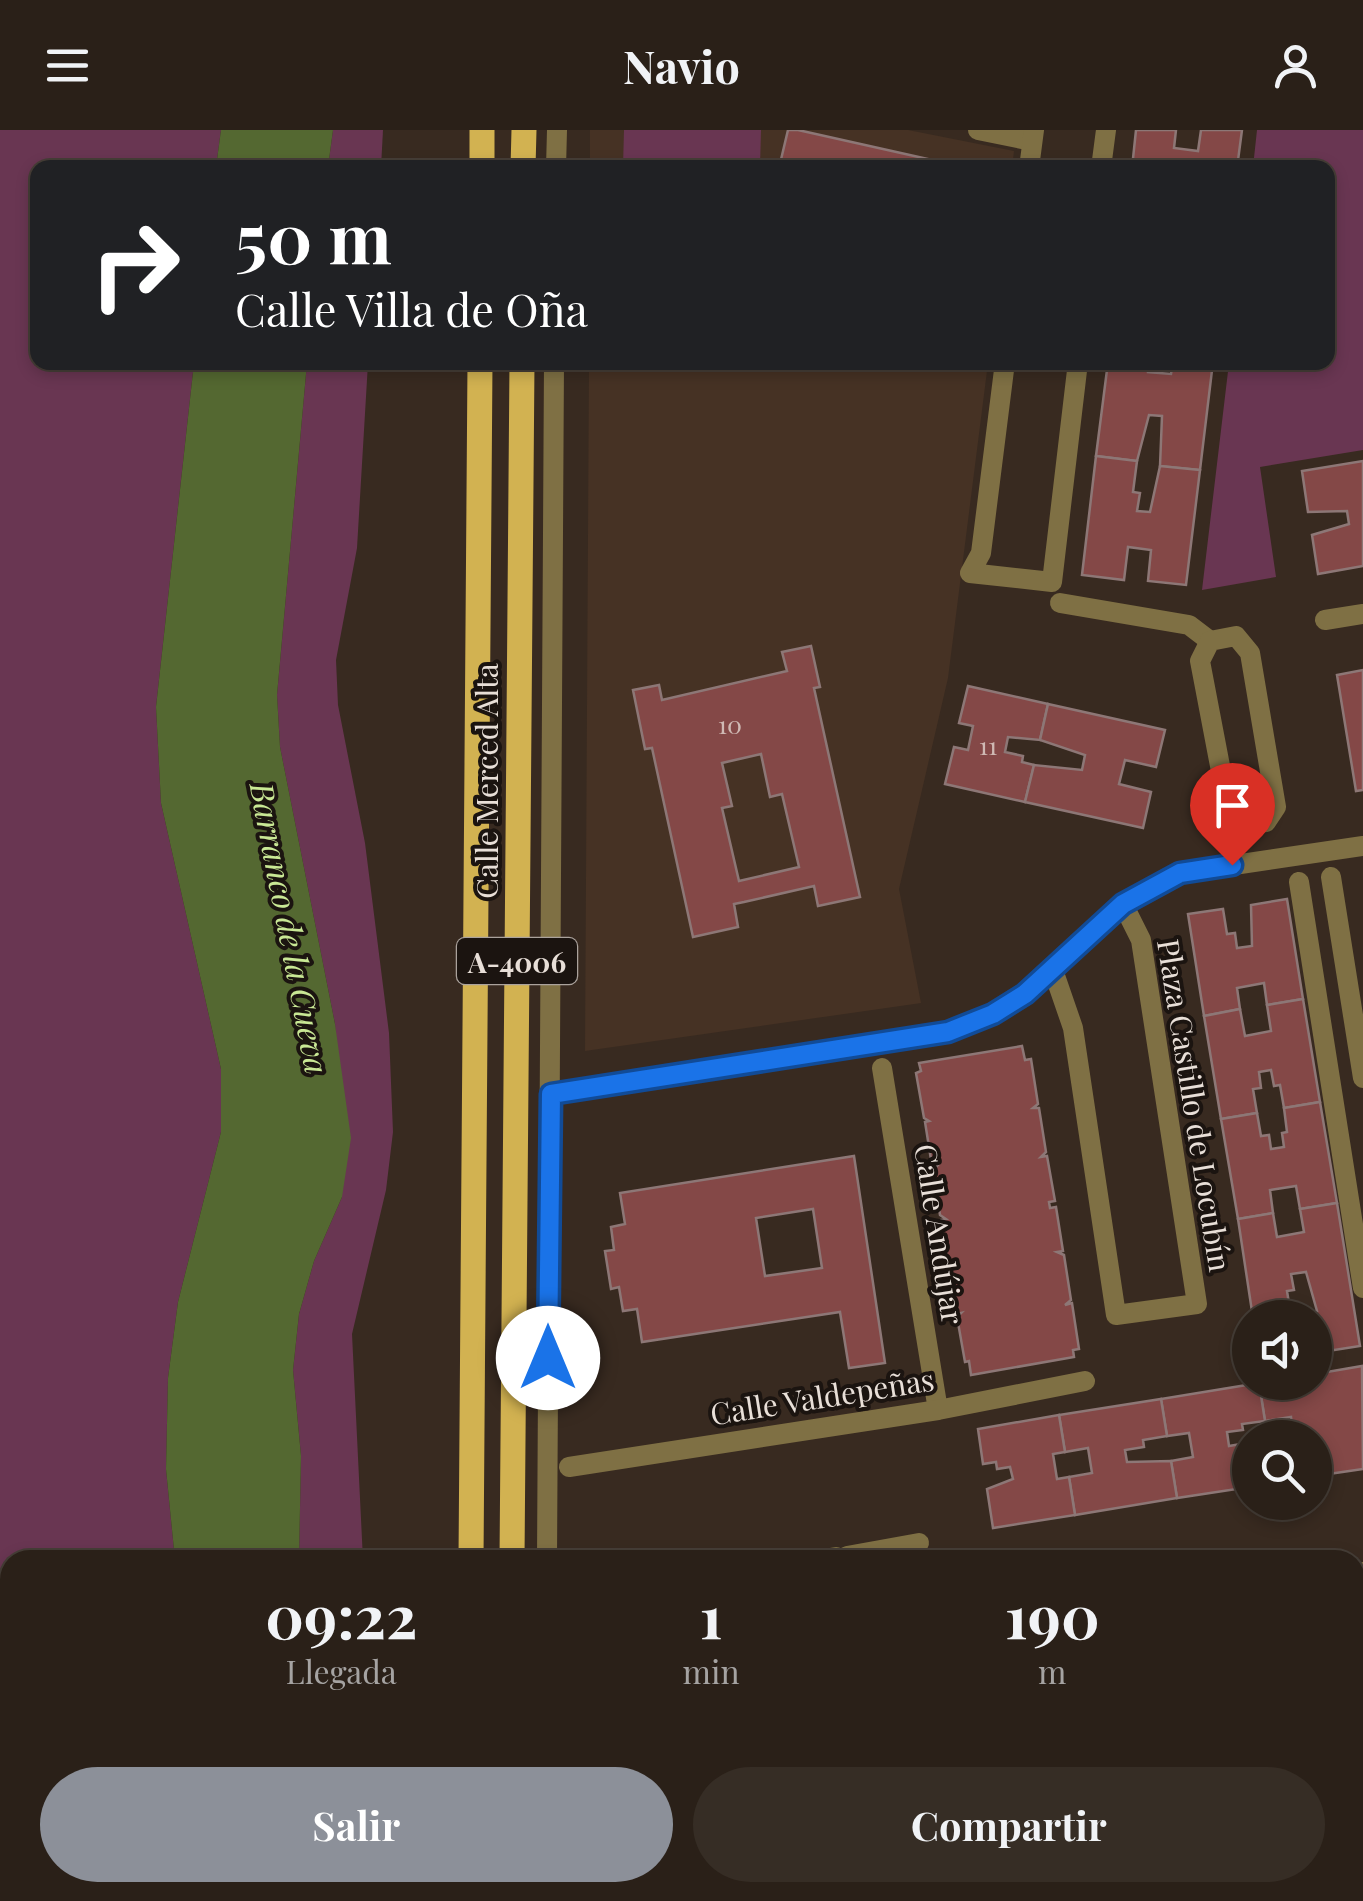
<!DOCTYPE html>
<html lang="es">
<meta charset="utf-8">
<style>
body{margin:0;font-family:"Playfair Display",serif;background:#362d25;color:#f1f3f6;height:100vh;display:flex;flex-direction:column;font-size:38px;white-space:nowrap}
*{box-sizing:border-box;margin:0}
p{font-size:32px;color:#a5a3a2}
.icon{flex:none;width:55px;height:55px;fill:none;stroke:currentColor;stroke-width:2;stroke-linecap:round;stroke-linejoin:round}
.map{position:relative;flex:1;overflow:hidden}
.sheet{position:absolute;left:0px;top:1420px;width:1365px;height:352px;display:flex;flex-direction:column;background:#2a2018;border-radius:30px 30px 0 0;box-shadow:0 5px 15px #0003,0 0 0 2px #463e37}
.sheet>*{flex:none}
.guide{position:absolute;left:30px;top:30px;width:1305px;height:210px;border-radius:20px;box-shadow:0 5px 15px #0003,0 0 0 2px #463e37;background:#202124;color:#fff;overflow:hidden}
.controls{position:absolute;left:1232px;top:1170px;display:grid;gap:20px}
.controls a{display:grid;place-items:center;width:100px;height:100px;border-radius:50%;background:#2a2018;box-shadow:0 5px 15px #0003,0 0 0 2px #463e37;font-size:50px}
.pin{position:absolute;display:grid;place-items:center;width:85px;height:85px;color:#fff;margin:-102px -42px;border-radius:50% 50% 50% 0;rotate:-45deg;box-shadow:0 0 10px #0007}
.pin .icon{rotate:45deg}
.me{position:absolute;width:110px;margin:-55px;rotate:0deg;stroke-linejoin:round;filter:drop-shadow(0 0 8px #0008)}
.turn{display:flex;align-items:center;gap:35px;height:210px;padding:0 40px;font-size:45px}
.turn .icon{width:130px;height:130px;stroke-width:2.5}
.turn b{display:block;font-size:70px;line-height:85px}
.eta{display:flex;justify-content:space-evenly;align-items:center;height:170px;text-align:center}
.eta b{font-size:60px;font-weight:700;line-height:70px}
.button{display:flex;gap:20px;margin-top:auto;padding:20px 40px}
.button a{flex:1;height:115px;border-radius:60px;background:#8c9099;color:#fff;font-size:40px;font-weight:700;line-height:115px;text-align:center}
.button a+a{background:#362d25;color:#f1f3f6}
header{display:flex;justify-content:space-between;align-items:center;height:130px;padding:0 40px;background:#2a2018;font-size:45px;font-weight:700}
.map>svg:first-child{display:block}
.built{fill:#463224}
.green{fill:#693652}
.water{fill:#546831}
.building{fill:#844847;stroke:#8d7776;stroke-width:2.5;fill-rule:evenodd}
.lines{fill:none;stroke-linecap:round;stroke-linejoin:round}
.pedestrian{stroke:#7f7044;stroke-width:20}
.minor{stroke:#7f7044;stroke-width:20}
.tertiary{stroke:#7f7044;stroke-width:20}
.primary{stroke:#d2b251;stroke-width:25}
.route-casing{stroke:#114b97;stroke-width:25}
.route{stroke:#1a73e8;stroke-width:18}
.labels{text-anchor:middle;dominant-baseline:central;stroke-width:8;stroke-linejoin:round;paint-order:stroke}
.number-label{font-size:25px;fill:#cfb9b4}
.shield{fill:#1b1410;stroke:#aaa29c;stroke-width:2.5}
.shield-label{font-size:28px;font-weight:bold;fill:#e8dfd8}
.street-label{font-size:30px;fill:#e8dfd8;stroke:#1b1410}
.water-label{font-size:32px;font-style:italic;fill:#c9e895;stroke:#1b1410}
</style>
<header><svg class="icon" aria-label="menu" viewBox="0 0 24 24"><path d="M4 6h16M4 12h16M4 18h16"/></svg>Navio<svg class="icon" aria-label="person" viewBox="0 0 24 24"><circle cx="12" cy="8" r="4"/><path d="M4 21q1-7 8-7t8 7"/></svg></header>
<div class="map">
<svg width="1363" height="1771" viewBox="0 0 1363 1771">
<rect width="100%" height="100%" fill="#382a20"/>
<!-- built -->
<g class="built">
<path d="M 590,0 L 908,0 L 1014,21 L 1012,38 L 590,38 Z"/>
<path d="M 589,233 L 988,233 L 948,548 L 899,759 L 921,873 L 585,921 Z"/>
</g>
<!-- green -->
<g class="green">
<path d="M 0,0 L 221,0 L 216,37 L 38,38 L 38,232 L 194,233 L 156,577 L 161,673 L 221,939 L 221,1002 L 178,1172 L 168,1248 L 166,1339 L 175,1430 L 10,1430 L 10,1762 L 206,1763 L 206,1771 L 0,1771 Z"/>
<path d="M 333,0 L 383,0 L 381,37 L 328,37 Z"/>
<path d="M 624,0 L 761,0 L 760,37 L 623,37 Z"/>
<path d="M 1257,0 L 1363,0 L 1363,320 L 1260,337 L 1276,447 L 1202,460 L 1229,233 L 1328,232 L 1328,38 L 1253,37 Z"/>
<rect x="622" y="232" width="137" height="6"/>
<path d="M 307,233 L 368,233 L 357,418 L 336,530 L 338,575 L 365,713 L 389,903 L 393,1002 L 386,1060 L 352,1204 L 363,1430 L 299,1428 L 301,1326 L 293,1240 L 299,1184 L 314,1131 L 342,1067 L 335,894 L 280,617 L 277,565 Z"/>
</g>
<!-- water -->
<g class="water">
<path d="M 221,0 L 333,0 L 328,37 L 216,37 Z"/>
<path d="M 194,233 L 307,233 L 277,565 L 280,617 L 335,894 L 351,1008 L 342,1067 L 314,1131 L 299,1184 L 293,1240 L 301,1326 L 299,1430 L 175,1430 L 166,1339 L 168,1248 L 178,1172 L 221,1002 L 221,939 L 161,673 L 156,577 Z"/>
<path d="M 206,1763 L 324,1763 L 325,1771 L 206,1771 Z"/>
</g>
<!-- building -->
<g class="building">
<path d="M 788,0 L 798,0 L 968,38 L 779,38 Z"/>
<path d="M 1136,0 L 1176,0 L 1174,18 L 1198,21 L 1201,0 L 1242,0 L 1237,38 L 1132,38 Z"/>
<path d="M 1108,232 L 1149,232 L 1148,242 L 1171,244 L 1173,232 L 1213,232 L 1200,340 L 1160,336 L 1162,286 L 1149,285 L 1137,331 L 1096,326 Z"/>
<path d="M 1096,326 L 1137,331 L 1133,362 L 1140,363 L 1137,381 L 1150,382 L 1160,336 L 1200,340 L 1186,455 L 1148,451 L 1151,420 L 1128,417 L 1124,450 L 1082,445 Z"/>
<path d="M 1363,331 L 1363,436 L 1318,444 L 1312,405 L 1349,394 L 1347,381 L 1308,382 L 1302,341 Z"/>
<path d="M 811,516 L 820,557 L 814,558 L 860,767 L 818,776 L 814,756 L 744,772 L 734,774 L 738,797 L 693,807 L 652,618 L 645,619 L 633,560 L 659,555 L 662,570 L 787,541 L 782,522 ZM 761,624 L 770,667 L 782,664 L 799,737 L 739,751 L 722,678 L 732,676 L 722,633 Z"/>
<path d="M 1363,540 L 1363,660 L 1356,661 L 1337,545 Z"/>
<path d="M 968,556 L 1048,574 L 1040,610 L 1008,607 L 1005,622 L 1023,626 L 1022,632 L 1034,635 L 1025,672 L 945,654 L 954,617 L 968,620 L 973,596 L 959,593 Z"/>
<path d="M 1048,574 L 1165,600 L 1156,637 L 1125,630 L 1119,654 L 1151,662 L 1143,698 L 1025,672 L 1034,635 L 1082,640 L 1085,625 L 1040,610 Z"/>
<path d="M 1287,769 L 1303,869 L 1267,875 L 1264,853 L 1237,858 L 1240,879 L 1204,886 L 1188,784 L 1223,779 L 1227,804 L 1235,803 L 1237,818 L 1252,816 L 1251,775 Z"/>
<path d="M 1303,869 L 1320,972 L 1284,978 L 1280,955 L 1274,956 L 1271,940 L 1259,942 L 1261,958 L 1253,959 L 1257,983 L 1221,989 L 1204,886 L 1240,879 L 1245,906 L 1271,901 L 1267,875 Z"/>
<path d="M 1022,916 L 1025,930 L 1031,929 L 1038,974 L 1033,978 L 1039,978 L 1046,1022 L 1041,1027 L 1047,1026 L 1055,1071 L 1049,1072 L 1050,1078 L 1056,1077 L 1063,1121 L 1057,1122 L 1064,1125 L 1071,1170 L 1065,1175 L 1072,1173 L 1079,1219 L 1073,1220 L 1074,1227 L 971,1245 L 969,1231 L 965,1232 L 957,1187 L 961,1183 L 957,1184 L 949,1139 L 953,1138 L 948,1135 L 941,1090 L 946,1089 L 940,1085 L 933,1040 L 937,1036 L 932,1036 L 925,992 L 929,991 L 924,988 L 916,943 L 921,941 L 919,933 Z"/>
<path d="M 1320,972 L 1337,1073 L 1300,1079 L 1296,1056 L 1270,1060 L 1273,1083 L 1238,1089 L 1221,989 L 1257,983 L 1261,1006 L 1269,1005 L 1271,1019 L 1284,1017 L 1282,1003 L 1287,1002 L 1284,978 Z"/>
<path d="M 854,1026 L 885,1233 L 849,1238 L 840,1182 L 642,1212 L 637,1179 L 623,1181 L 619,1157 L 611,1159 L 605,1121 L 614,1120 L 611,1097 L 625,1094 L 620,1063 ZM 813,1079 L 822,1138 L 765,1146 L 756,1088 Z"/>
<path d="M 1337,1073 L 1360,1216 L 1315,1223 L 1315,1188 L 1253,1188 L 1238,1089 L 1273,1083 L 1277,1107 L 1304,1102 L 1300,1079 ZM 1306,1142 L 1317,1181 L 1291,1186 L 1287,1161 L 1294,1160 L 1291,1144 Z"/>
<path d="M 1362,1236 L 1363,1339 L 1315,1346 L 1315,1308 L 1293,1308 L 1291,1287 L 1265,1291 L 1259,1253 L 1315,1252 L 1315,1244 Z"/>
<path d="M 1259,1253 L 1265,1291 L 1242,1294 L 1243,1300 L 1227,1302 L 1229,1316 L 1246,1313 L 1250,1319 L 1250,1357 L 1177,1368 L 1171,1331 L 1193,1327 L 1189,1303 L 1167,1306 L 1161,1269 Z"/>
<path d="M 1161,1269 L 1167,1306 L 1143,1310 L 1144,1317 L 1125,1320 L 1127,1332 L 1171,1331 L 1177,1368 L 1075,1385 L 1069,1347 L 1092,1343 L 1088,1318 L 1065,1322 L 1059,1285 Z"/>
<path d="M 1059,1285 L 1065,1322 L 1053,1324 L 1057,1349 L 1069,1347 L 1075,1385 L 993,1398 L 987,1359 L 1013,1349 L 1010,1337 L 997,1339 L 996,1332 L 983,1334 L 978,1299 Z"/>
<path d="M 1355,1547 L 1363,1546 L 1363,1657 L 1355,1656 Z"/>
<path d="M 1363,1698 L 1363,1771 L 1336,1771 L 1334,1762 L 1355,1762 L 1355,1699 Z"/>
<path d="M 1046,1762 L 1156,1762 L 1158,1771 L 1048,1771 Z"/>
<path d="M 1195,1762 L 1287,1762 L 1288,1771 L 1209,1771 L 1208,1765 L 1195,1767 Z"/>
</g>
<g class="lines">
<!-- pedestrian -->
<g class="pedestrian">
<path d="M 978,0 L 1032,11"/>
<path d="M 1029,38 L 1034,0"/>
<path d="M 1101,38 L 1106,0"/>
<path d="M 1005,232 L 981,423 L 970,443 L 1052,452 L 1078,232"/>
<path d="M 1331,747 L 1363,948"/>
<path d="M 1299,752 L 1363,1158"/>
<path d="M 882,938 L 938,1280"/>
<path d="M 569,1337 L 938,1280 L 1085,1251"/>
<path d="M 847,1426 L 919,1413"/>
<path d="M 818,1430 L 836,1427"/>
<path d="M 1355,1672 L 1363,1671"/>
</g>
<!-- minor -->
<g class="minor">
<path d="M 556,38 L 557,0"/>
<path d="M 1060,473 L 1189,495 L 1210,511"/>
<path d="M 1325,490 L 1363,484"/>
<path d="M 1236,506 L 1250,523 L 1276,677 L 1266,692 L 1242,695 L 1229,683 L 1200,531 L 1210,511 Z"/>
<path d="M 1053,840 L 1073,898 L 1116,1185 L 1197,1174 L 1141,810 L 1123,774"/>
<path d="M 551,964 L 948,902 L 993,884 L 1025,863 L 1123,774 L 1180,743 L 1363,716"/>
<path d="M 547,1430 L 554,232"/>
<path d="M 523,1771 L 524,1762"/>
</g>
<!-- tertiary -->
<g class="tertiary">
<path d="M 1355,1443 L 1363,1442"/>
<path d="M 1003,1762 L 1004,1771"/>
</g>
<!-- primary -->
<g class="primary">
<path d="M 482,38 L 482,0"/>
<path d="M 523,38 L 524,0"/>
<path d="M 471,1430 L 480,232"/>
<path d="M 512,1430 L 522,232"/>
<path d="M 445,1771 L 447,1762"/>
<path d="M 486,1771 L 487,1762"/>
</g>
</g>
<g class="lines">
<!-- route casing -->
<g class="route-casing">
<path id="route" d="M 548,1228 L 551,964 L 948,902 L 993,884 L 1025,864 L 1123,774 L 1180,743 L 1232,735"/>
</g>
<!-- route -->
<use href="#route" class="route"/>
</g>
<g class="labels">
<!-- number labels -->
<g class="number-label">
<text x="730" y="593">10</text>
<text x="988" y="614">11</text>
</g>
<!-- shield labels -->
<rect class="shield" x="457" y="808" width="120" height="46" rx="8"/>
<g class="shield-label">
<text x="517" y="831">A-4006</text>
</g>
<!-- street labels -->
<g class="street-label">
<text transform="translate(486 651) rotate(-90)">Calle Merced Alta</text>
<text transform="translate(1195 975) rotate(81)">Plaza Castillo de Locubín</text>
<text transform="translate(940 1104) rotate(81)">Calle Andújar</text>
<text transform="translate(822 1266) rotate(-9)">Calle Valdepeñas</text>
</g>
<!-- water labels -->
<g class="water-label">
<text transform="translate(291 798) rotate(79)">Barranco de la Cueva</text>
</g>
</g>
</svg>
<div class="controls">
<a><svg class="icon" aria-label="sound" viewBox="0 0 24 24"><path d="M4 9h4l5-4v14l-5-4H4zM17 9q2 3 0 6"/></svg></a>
<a><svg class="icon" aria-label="search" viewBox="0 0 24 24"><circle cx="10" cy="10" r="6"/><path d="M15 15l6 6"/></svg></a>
</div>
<div class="pin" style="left:1232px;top:735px;background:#d93025"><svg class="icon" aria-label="arrive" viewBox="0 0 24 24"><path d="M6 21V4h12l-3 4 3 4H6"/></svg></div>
<svg class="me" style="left:548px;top:1228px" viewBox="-20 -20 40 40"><circle r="19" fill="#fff"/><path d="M0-13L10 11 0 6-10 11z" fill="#1a73e8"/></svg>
<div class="guide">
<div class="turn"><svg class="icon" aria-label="right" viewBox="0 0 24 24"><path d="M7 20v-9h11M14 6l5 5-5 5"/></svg><div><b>50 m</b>Calle Villa de Oña</div></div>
</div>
<section class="sheet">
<div class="eta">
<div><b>09:22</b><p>Llegada</p></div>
<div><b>1</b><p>min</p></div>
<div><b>190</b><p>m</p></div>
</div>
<div class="button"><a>Salir</a><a>Compartir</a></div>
</section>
</div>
